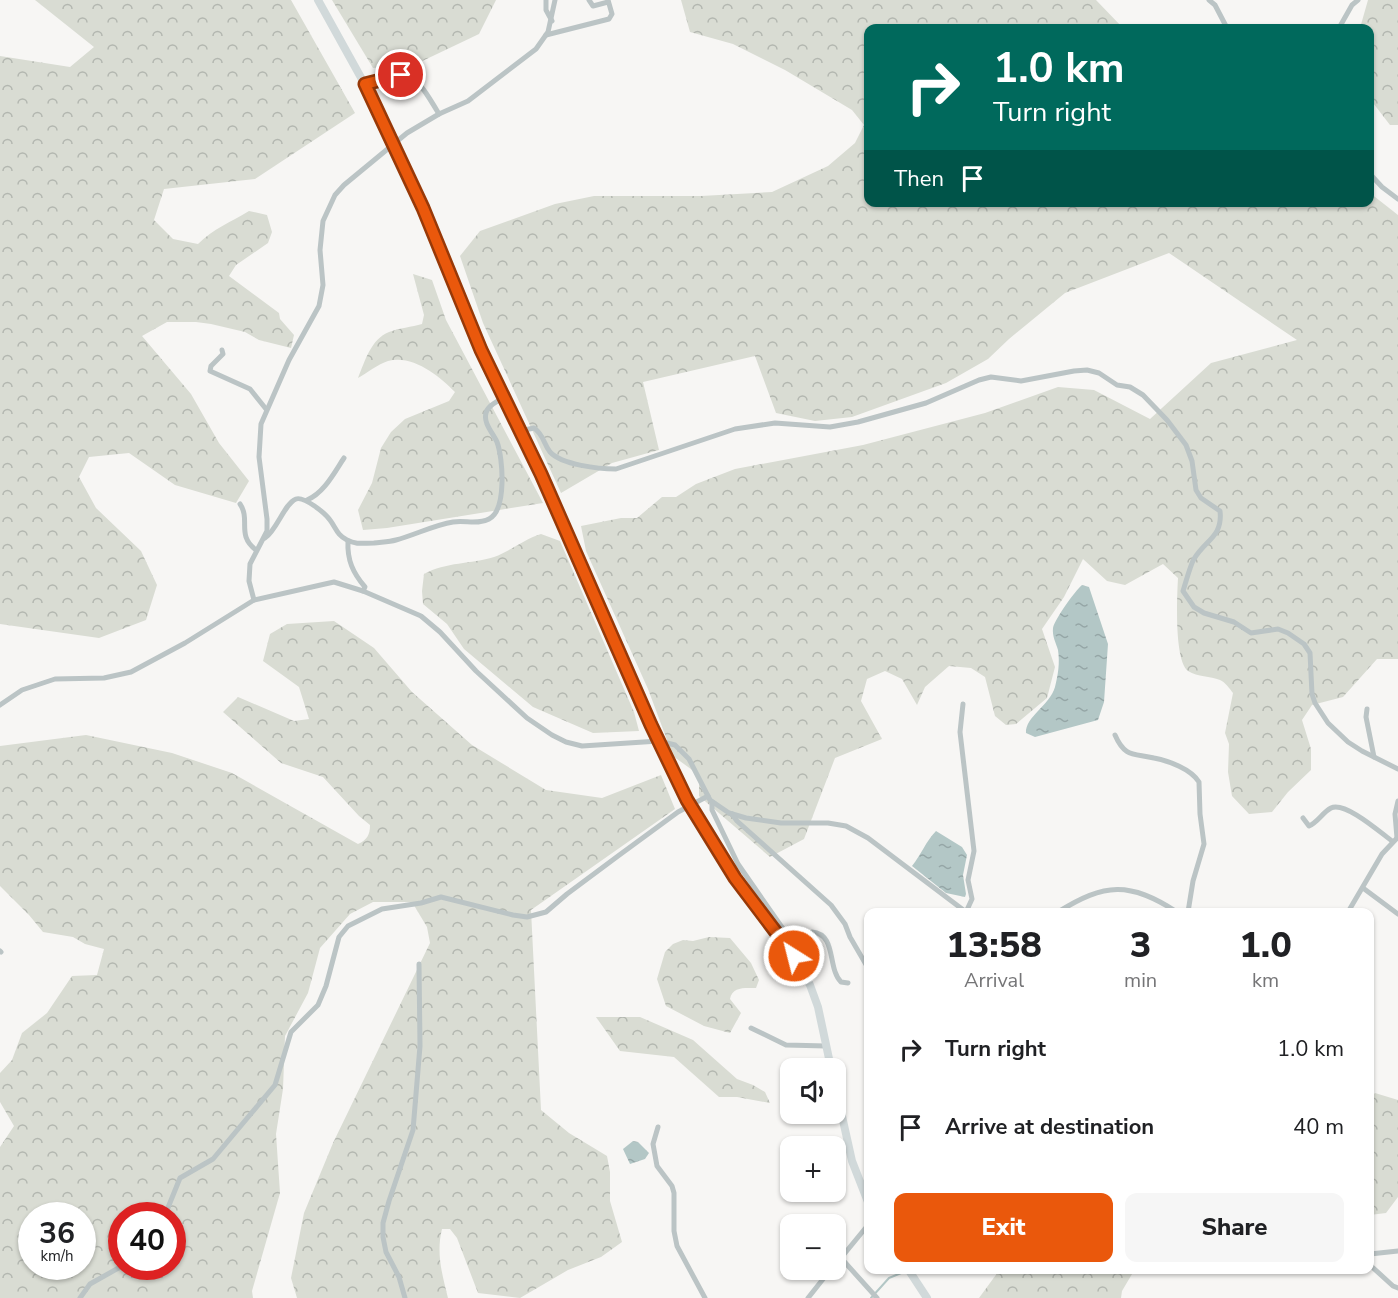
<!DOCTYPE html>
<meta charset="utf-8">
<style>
body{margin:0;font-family:"Nunito Sans",sans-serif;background:#f6f6f6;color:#202124;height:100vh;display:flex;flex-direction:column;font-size:22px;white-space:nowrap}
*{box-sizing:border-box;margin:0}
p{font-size:20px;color:#757577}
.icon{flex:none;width:33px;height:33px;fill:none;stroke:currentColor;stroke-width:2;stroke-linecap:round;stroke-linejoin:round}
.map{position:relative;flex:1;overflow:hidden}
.panel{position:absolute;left:864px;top:908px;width:510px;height:366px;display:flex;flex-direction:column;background:#fff;border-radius:12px;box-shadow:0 2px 4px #0004}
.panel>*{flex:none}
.hud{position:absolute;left:864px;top:24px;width:510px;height:183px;border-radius:12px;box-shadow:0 2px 4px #0004;background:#00695c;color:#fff;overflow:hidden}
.tools{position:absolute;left:780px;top:1058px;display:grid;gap:12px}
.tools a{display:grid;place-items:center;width:66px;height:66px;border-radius:12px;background:#fff;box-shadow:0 2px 4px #0004;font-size:30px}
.speed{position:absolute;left:18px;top:1202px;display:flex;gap:12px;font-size:30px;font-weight:700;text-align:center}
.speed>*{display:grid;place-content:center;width:78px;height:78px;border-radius:50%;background:#fff;box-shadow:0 2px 4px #0004;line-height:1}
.speed small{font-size:15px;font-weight:400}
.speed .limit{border:9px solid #d22;background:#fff;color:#111}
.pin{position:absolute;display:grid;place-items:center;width:51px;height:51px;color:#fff;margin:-26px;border:3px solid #fff;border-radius:50%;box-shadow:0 2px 6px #0007}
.me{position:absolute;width:66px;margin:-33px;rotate:324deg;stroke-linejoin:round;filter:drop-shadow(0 0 4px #0008)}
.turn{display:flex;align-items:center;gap:21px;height:126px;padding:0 30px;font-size:27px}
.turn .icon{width:78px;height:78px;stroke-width:2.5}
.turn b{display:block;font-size:42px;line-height:51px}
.then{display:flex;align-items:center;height:57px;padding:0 30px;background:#0003;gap:12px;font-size:22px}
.eta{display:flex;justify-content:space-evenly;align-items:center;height:102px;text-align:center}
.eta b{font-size:36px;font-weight:800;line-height:42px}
.action{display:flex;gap:12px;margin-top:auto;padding:12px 30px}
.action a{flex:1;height:69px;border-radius:12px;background:#ea580c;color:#fff;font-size:24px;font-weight:800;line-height:69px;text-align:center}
.action a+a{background:#f6f6f6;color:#202124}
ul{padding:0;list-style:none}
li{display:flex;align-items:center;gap:18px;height:78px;padding:0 30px}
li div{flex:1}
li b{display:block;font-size:22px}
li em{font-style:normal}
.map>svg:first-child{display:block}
.forest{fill:url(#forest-crowns);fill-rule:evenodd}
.water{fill:url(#water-ripples)}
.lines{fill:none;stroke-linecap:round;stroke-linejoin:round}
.stream{stroke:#b3c7c6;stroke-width:2}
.street{stroke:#bbc4c5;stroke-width:5}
.secondary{stroke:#d1d9da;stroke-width:8}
.route-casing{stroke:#983908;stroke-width:15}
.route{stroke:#ea580c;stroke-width:10}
</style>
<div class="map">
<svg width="1398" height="1298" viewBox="0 0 1398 1298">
<defs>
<pattern id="forest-crowns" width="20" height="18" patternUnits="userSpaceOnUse" patternTransform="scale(1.5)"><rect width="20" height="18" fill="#d9dcd3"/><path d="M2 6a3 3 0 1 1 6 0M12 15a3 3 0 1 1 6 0" fill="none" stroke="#b3b7b0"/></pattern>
<pattern id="water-ripples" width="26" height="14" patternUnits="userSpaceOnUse" patternTransform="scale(1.5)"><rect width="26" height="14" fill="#b3c7c6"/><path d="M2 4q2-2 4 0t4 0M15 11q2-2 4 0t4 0" fill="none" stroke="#95a6a6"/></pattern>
</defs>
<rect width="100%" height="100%" fill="#f7f6f4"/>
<!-- forest -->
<g class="forest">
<path d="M 35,0 L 291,0 L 355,113 L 255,179 L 164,189 L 154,220 L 173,239 L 198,244 C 213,229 231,222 249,211 L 267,215 L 272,232 L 268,243 L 236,265 L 229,276 L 279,313 L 280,319 L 294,335 L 291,348 L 259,340 L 245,332 L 211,324 L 196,322 L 167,322 L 142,336 L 191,394 L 219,443 L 249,481 L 236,503 L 175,485 L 129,453 L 89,457 L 79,477 L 96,508 L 141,551 L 157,585 L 146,620 L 99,638 L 0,624 L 0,56 L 70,67 L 94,47 Z"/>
<path d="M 332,0 L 496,0 L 479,34 L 416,64 L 373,68 Z"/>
<path d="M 681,0 L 1096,0 L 1123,28 L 868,28 L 868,202 L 1370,202 L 1370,193 L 1398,215 L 1398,659 L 1377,659 L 1343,697 L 1312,705 L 1302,720 L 1311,749 L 1311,770 L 1288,792 L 1272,812 L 1249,814 L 1232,796 L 1228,772 L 1229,744 L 1225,733 L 1233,693 C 1230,689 1225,682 1220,680 C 1210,676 1198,677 1188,671 C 1174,660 1177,597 1178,578 L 1163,564 L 1125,585 L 1107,581 L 1083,559 L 1064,597 L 1042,629 L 1055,667 L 1047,698 L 1016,724 L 1006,725 L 995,716 L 985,677 L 971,668 L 949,666 L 925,687 L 917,705 L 902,679 L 885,671 L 867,679 L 861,701 L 882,739 L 835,758 L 804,839 L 770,857 L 699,796 L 699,775 L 673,756 L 648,689 L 586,551 L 581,526 L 621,518 L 637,518 L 662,497 L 676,497 L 696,484 L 735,469 L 863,445 L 985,413 L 1058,387 L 1094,390 L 1150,419 L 1211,363 L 1297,340 L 1169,253 L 1065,293 L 1009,339 L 988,359 L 946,383 L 852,417 L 815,421 L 776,413 L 755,356 L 643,382 L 659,450 L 612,463 L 561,493 L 483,323 L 460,256 L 480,231 L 555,204 L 594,196 L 701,196 L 772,192 L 828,166 L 855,143 L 864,125 L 852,110 L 785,70 L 733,44 L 690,32 Z"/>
<path d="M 1368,0 L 1398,0 L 1398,125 L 1390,125 L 1370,99 L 1370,28 L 1360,28 Z"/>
<path d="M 413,274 L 432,280 L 446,320 L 543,503 L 387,528 L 363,530 L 358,510 L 372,483 L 381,448 L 391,432 L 405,419 L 449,401 L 455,392 C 440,376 412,354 388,361 C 378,364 367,373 358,378 C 365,361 371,339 389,332 C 399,328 412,327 422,324 L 424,315 Z"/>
<path d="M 541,534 L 560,541 L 634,712 L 639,731 L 593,733 L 533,707 L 464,649 L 447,624 L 423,604 L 422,591 L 424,574 C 446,562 471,564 494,557 C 511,551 524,539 541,534 Z"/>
<path d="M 334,621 L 374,648 L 412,692 L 472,745 L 546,790 L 602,798 L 661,775 L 675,809 L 531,910 L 541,1110 L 569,1133 L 607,1156 L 610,1172 L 610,1201 L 622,1242 L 601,1257 L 568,1270 L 520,1298 L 478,1293 L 457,1238 L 450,1229 L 442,1229 C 436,1253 442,1274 448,1298 L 297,1298 L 291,1278 L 304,1213 L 333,1143 L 430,943 L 427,927 L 412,902 L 373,902 L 350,914 L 320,948 L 308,993 L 285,1036 L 283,1089 L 276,1134 L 280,1193 L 252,1291 L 253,1298 L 0,1298 L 0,1147 L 14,1126 L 0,1102 L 0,1073 L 12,1060 L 22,1033 L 47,1013 L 72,976 L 97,975 L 104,949 L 85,944 L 73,937 L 43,932 L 29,915 L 0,886 L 0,746 L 86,735 L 172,753 L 232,773 L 358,844 C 367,840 370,835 370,825 L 359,816 L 323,777 L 281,763 L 223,712 L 238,697 L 294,721 L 309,719 L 299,687 L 263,661 L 270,634 L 287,624 ZM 32,1215 L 82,1215 L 82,1266 L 32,1266 ZM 122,1215 L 172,1215 L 172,1266 L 122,1266 Z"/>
<path d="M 709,937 L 730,938 L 751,963 L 759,980 L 756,988 C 746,988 732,986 730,999 L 741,1013 L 730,1033 L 704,1026 L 666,1006 L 657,979 L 665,952 L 673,944 L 683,940 L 693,941 Z"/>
<path d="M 596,1017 L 640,1017 L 693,1040 L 737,1079 L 753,1085 L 765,1092 L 770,1103 L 737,1097 L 719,1097 L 674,1057 L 620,1051 Z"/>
<path d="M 1375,1093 L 1398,1100 L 1398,1197 L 1386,1213 L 1370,1215 L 1370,1098 Z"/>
<path d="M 998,1269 L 1135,1269 L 1122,1291 L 1121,1298 L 979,1298 L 998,1272 Z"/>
</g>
<!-- water -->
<g class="water">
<path d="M 1082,585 L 1089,587 L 1108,644 L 1104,702 L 1098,720 L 1035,737 L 1026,733 C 1025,717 1050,705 1055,687 C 1058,675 1060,663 1058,650 C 1056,643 1052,636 1053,628 C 1055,619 1074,592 1082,585 Z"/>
<path d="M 936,831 L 962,847 L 967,855 L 963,875 L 966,894 L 965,897 L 946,893 L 912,866 C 921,855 926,841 936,831 Z"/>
<path d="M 633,1141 L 638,1142 L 649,1153 L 645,1159 L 630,1164 L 623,1149 Z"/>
</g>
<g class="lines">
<!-- stream -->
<path class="stream" d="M 871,1298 L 889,1278 L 906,1271"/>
<!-- street -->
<g class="street">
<path d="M 546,0 L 546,10 L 552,21"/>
<path d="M 589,0 L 593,6 L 608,2"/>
<path d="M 1209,0 L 1215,5 L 1227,28"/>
<path d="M 1339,28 L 1352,5 L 1358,0"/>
<path d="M 546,35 L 609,19 L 612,14 L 608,0"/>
<path d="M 365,84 C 412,70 414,72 439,114"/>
<path d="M 1370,174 L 1382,187 L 1398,199"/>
<path d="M 222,350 L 223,354 L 211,366 L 210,371 L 250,389 L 266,409"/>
<path d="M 520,431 L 534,428 C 544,435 543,443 550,452 C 562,465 599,469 616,469 L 735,429 L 775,423 L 830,427 L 858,422 L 926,403 L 979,380 L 991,377 L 1021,381 L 1074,371 L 1087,370 L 1099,373 L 1117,385 L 1130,387 L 1143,395 L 1167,420 L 1186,445 L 1192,461 L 1196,490 L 1201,498 L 1220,511 C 1223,537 1205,540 1194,559 C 1191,563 1185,585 1183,591 L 1194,607 L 1204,613 L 1234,622 L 1251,633 L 1278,629 L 1288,633 L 1304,644 L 1310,653 L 1312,694 L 1315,703 L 1328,723 L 1348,742 L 1362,751 L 1398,769"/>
<path d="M 307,500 C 324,493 334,473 344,458"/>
<path d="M 240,504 C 251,520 236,535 256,550"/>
<path d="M 265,538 C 277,530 284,504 296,499 C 304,496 325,513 330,520 C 336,528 337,535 347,540 C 357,545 363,543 374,543 C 381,542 389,542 396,540 C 415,535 434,525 453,522 C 465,520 478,525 489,519 C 507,510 503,458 497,442 C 493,433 483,423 486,413 C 488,405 497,402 503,398"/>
<path d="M 348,541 C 347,560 353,573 365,587 L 363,591"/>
<path d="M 254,600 L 249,581 L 250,564 L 267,531 L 267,519 L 259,457 L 261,424 L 289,360 L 319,306 L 323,285 L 320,250 L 323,221 L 335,195 L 344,185 L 407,133 L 439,114 L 468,101 L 536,49 L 548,32 L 555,0"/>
<path d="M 963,704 L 960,732 L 974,851 L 968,880 L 972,899 L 966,912"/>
<path d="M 0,705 L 22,690 L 55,679 L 104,678 L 131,672 L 185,643 L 254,600 L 325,584 L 334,582 L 363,591 L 421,616 L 440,632 L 476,671 L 527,718 L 552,735 L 566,742 L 582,746 L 659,741 L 675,745 L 689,759 L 710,800 L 729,813 L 746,818 L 781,823 L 828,823 L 846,826 L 868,838 L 966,912"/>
<path d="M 1367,709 L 1366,717 L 1374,757"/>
<path d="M 1115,735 C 1125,758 1134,753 1154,758 C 1169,761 1191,769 1199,782 L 1200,814 L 1204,844 L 1193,881 L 1188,912"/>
<path d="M 712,802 L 712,810 L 738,864 L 795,946"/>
<path d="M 732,814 L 737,821 L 831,905 L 845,924 L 850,937 L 868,968"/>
<path d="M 1303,818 L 1309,826 C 1318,822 1323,812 1331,808 C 1345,801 1381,833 1392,841"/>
<path d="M 1397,838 L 1395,814 L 1398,801"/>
<path d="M 1363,888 L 1398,914"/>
<path d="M 1058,912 C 1105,883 1129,881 1177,912"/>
<path d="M 1348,912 L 1382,854 L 1398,837"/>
<path d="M 794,948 L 812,932 C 837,934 827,968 841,982 L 848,983"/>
<path d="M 0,951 L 1,952"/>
<path d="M 751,1028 L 786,1045 L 826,1046"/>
<path d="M 658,1127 L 653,1144 L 657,1166 L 672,1186 L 674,1193 L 674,1231 L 677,1246 L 705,1298"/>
<path d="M 165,1215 L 180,1178 L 213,1159 L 275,1085 L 291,1032 L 318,1005 L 326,986 L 339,937 L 348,926 L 382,909 L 421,903 L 441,897 L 513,915 L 527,917 L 546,912 L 567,894 L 618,856 L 678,812 L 708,796"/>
<path d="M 1370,1254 L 1398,1251"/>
<path d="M 841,1258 L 877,1298"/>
<path d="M 836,1264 L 868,1225"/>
<path d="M 1370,1265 L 1393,1286 L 1398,1288"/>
<path d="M 80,1298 L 90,1284 L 122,1266"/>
<path d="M 405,1298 L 399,1277 L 386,1252 L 383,1237 L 383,1223 L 389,1201 L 413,1130 L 420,1046 L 419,964"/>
<path d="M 808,1298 L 831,1269"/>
</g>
<!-- secondary -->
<g class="secondary">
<path d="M 318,0 L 369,92 L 398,153 L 423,208 L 481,350 L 541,474 L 651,725 L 687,800 L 735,877 L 794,956 L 810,985 L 818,1007 L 831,1068"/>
<path d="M 836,1089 L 852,1161 L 868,1202"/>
<path d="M 908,1269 L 927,1298"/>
</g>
</g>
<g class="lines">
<!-- route casing -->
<g class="route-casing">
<path id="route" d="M 401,75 L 365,84 L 423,208 L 481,350 L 541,474 L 651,725 L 687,800 L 735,878 L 794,956"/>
</g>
<!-- route -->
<use href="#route" class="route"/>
</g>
</svg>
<div class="tools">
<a><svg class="icon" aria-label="sound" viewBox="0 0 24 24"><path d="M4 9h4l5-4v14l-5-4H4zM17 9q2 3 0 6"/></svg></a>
<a>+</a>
<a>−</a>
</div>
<div class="speed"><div>36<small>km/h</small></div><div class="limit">40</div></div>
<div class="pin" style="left:401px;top:75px;background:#d93025"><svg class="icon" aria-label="arrive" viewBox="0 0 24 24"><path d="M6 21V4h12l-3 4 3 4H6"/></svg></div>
<svg class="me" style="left:794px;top:956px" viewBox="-20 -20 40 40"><circle r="17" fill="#ea580c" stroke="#fff" stroke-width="3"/><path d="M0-11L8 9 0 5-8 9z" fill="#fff"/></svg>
<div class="hud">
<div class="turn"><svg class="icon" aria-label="right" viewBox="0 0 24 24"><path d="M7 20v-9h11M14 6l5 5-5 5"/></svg><div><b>1.0 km</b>Turn right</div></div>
<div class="then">Then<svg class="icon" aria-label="arrive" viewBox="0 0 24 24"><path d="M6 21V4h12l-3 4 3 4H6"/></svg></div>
</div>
<section class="panel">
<div class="eta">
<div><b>13:58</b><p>Arrival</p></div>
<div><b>3</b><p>min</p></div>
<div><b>1.0</b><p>km</p></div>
</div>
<ul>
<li><svg class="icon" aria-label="right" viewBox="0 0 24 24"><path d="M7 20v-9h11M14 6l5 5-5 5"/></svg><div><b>Turn right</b></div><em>1.0 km</em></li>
<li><svg class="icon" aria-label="arrive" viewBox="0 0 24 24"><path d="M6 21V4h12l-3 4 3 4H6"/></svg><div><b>Arrive at destination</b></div><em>40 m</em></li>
</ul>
<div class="action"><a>Exit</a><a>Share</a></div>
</section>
</div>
